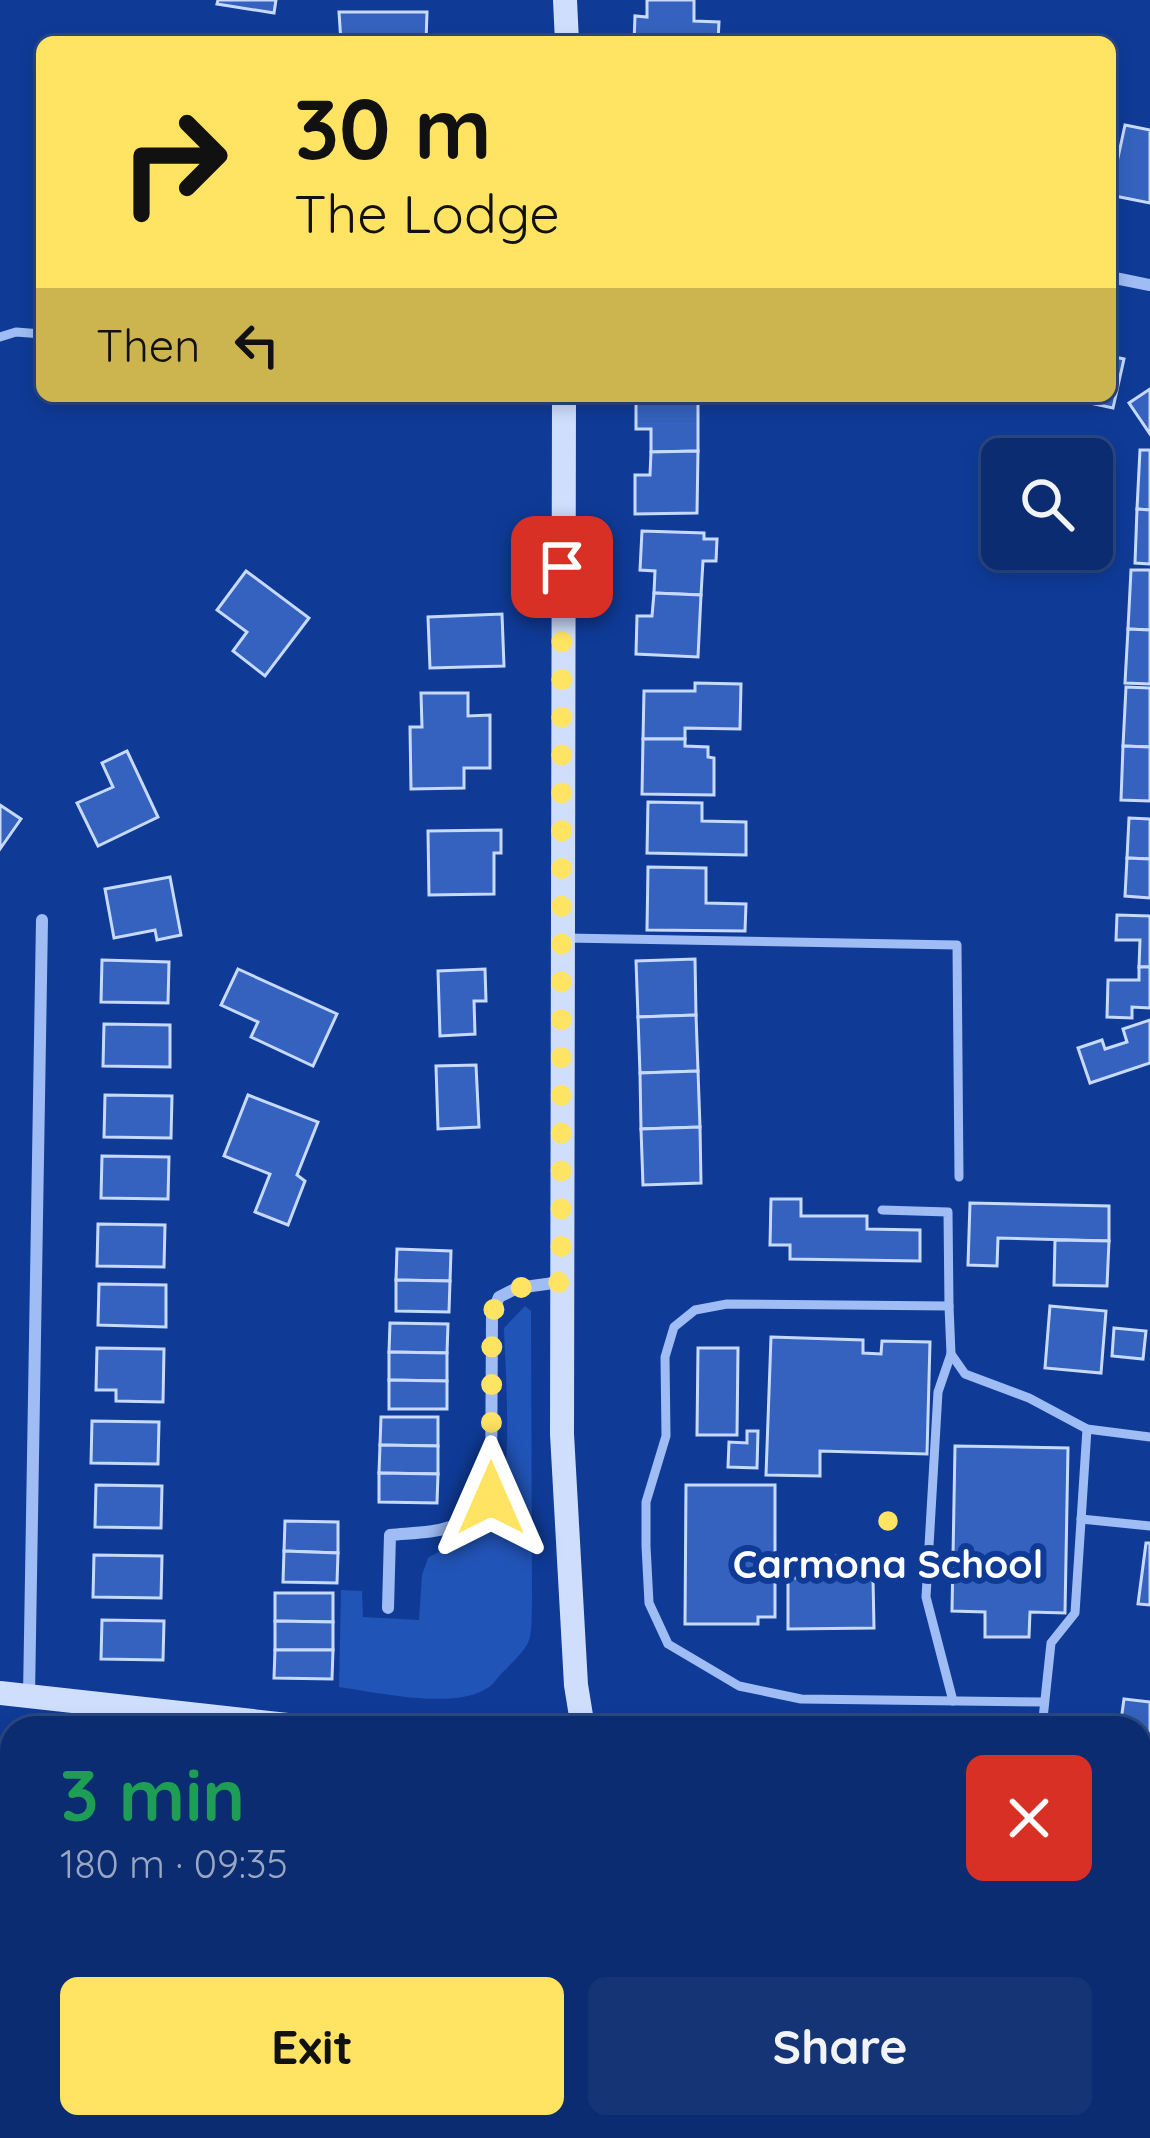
<!DOCTYPE html>
<meta charset="utf-8">
<style>
body{margin:0;font-family:Quicksand,sans-serif;background:#143476;color:#f1f3f6;height:100vh;display:flex;flex-direction:column;font-size:45px;white-space:nowrap}
*{box-sizing:border-box;margin:0}
p{font-size:39px;color:#9aa7c3}
.icon{flex:none;width:66px;height:66px;fill:none;stroke:currentColor;stroke-width:2;stroke-linecap:round;stroke-linejoin:round}
.map{position:relative;flex:1;overflow:hidden}
.details{position:absolute;left:0px;top:1716px;width:1152px;height:423px;display:flex;flex-direction:column;background:#0b2c71;border-radius:36px 36px 0 0;box-shadow:0 6px 18px #0003,0 0 0 3px #2b4884}
.details>*{flex:none}
.hud{position:absolute;left:36px;top:36px;width:1080px;height:366px;border-radius:18px;box-shadow:0 6px 18px #0003,0 0 0 3px #2b4884;background:#ffe363;color:#111;overflow:hidden}
.controls{position:absolute;left:981px;top:438px;display:grid;gap:24px}
.controls a{display:grid;place-items:center;width:132px;height:132px;border-radius:18px;background:#0b2c71;box-shadow:0 6px 18px #0003,0 0 0 3px #2b4884;font-size:60px}
.pin{position:absolute;display:grid;place-items:center;width:102px;height:102px;color:#fff;margin:-51px;border-radius:24px;box-shadow:0 6px 18px #0006}
.me{position:absolute;width:132px;margin:-66px;rotate:0deg;stroke-linejoin:round;filter:drop-shadow(0 0 9px #0008)}
.turn{display:flex;align-items:center;gap:42px;height:252px;padding:0 60px;font-size:54px}
.turn .icon{width:156px;height:156px;stroke-width:2.5}
.turn b{display:block;font-size:84px;line-height:102px}
.then{display:flex;align-items:center;height:114px;padding:0 60px;background:#0003;gap:24px;font-size:45px}
.round{display:grid;place-items:center;flex:none;width:126px;height:126px;border-radius:18px;background:#143476}
.headline{display:flex;align-items:center;justify-content:space-between;height:204px;padding:0 60px}
h1{font-size:72px;font-weight:800;line-height:90px;color:#1e9e55}
.button{display:flex;gap:24px;margin-top:auto;padding:24px 60px}
.button a{flex:1;height:138px;border-radius:18px;background:#ffe363;color:#111;font-size:48px;font-weight:800;line-height:138px;text-align:center}
.button a+a{background:#143476;color:#f1f3f6}
.map>svg:first-child{display:block}
.green{fill:#2154b7}
.building{fill:#3462be;stroke:#c7dafe;stroke-width:3}
.lines{fill:none;stroke-linecap:round;stroke-linejoin:round}
.lane{stroke:#9fbcf5;stroke-width:9}
.street{stroke:#9fbcf5;stroke-width:12}
.secondary{stroke:#cfdefd;stroke-width:24}
.route{stroke:#ffe363;stroke-width:21;stroke-dasharray:0 37.8}
.poi-dot{fill:#ffe363;stroke:#0f3b97;stroke-width:4.5}
.labels{text-anchor:middle;dominant-baseline:central;stroke-width:12;stroke-linejoin:round;paint-order:stroke}
.poi-label{font-size:39px;font-weight:bold;fill:#fff;stroke:#0f3b97}
</style>
<div class="map">
<svg width="1150" height="2138" viewBox="0 0 1150 2138">
<rect width="100%" height="100%" fill="#0f3b97"/>
<!-- green -->
<g class="green">
<path d="M 525,1306 L 531,1311 L 532,1599 C 531,1645 534,1641 502,1673 C 497,1678 494,1684 489,1687 C 456,1711 377,1692 339,1687 L 341,1590 L 362,1591 L 363,1617 L 419,1620 L 422,1575 L 428,1558 C 446,1546 471,1543 487,1529 C 517,1502 505,1370 504,1328 Z"/>
<path d="M 350,2127 L 625,2127 L 636,2138 L 341,2138 Z"/>
</g>
<!-- building -->
<g class="building">
<path d="M 218,0 L 276,0 L 274,13 L 217,4 Z"/>
<path d="M 647,0 L 694,0 L 694,21 L 719,22 L 718,42 L 634,42 L 635,16 L 647,17 Z"/>
<path d="M 339,12 L 427,12 L 426,42 L 341,42 Z"/>
<path d="M 1125,125 L 1150,130 L 1150,203 L 1110,195 Z"/>
<path d="M 1110,356 L 1124,359 L 1113,408 L 1057,396 L 1110,396 Z"/>
<path d="M 1150,389 L 1150,434 L 1129,403 Z"/>
<path d="M 636,396 L 698,396 L 698,451 L 651,452 L 651,429 L 636,429 Z"/>
<path d="M 1140,450 L 1150,450 L 1150,510 L 1137,509 Z"/>
<path d="M 698,451 L 697,513 L 635,514 L 635,475 L 650,475 L 651,452 Z"/>
<path d="M 1137,509 L 1150,510 L 1150,564 L 1135,563 Z"/>
<path d="M 642,531 L 704,533 L 704,539 L 717,539 L 716,561 L 703,561 L 701,595 L 654,593 L 655,571 L 640,570 Z"/>
<path d="M 1131,570 L 1150,570 L 1150,630 L 1128,629 Z"/>
<path d="M 246,571 L 309,618 L 265,676 L 233,651 L 247,632 L 217,610 Z"/>
<path d="M 654,593 L 701,595 L 698,657 L 636,654 L 637,616 L 652,616 Z"/>
<path d="M 502,614 L 504,666 L 430,668 L 428,617 Z"/>
<path d="M 1128,629 L 1150,630 L 1150,684 L 1125,683 Z"/>
<path d="M 695,683 L 741,684 L 740,729 L 685,728 L 685,739 L 643,739 L 644,691 L 695,691 Z"/>
<path d="M 1126,687 L 1150,688 L 1150,747 L 1123,746 Z"/>
<path d="M 421,693 L 468,693 L 468,716 L 490,715 L 490,768 L 464,768 L 464,788 L 411,789 L 410,727 L 422,727 Z"/>
<path d="M 643,739 L 685,739 L 685,746 L 708,747 L 708,757 L 714,758 L 714,795 L 642,794 Z"/>
<path d="M 1123,746 L 1150,747 L 1150,801 L 1121,800 Z"/>
<path d="M 127,751 L 158,817 L 98,846 L 77,803 L 113,787 L 102,763 Z"/>
<path d="M 648,802 L 702,803 L 702,821 L 746,822 L 746,855 L 647,853 Z"/>
<path d="M 0,805 L 21,819 L 0,849 Z"/>
<path d="M 1129,818 L 1150,819 L 1150,859 L 1127,858 Z"/>
<path d="M 501,830 L 501,853 L 494,853 L 494,894 L 429,895 L 428,831 Z"/>
<path d="M 1127,858 L 1150,859 L 1150,898 L 1125,896 Z"/>
<path d="M 648,867 L 706,868 L 706,903 L 746,904 L 745,931 L 647,930 Z"/>
<path d="M 170,877 L 181,935 L 157,940 L 155,930 L 114,938 L 105,889 Z"/>
<path d="M 1117,915 L 1150,916 L 1150,967 L 1139,967 L 1140,940 L 1116,940 Z"/>
<path d="M 695,959 L 696,1015 L 638,1017 L 636,961 Z"/>
<path d="M 102,960 L 169,962 L 168,1003 L 101,1002 Z"/>
<path d="M 1139,967 L 1150,967 L 1150,1008 L 1132,1007 L 1132,1018 L 1107,1017 L 1108,980 L 1139,980 Z"/>
<path d="M 238,969 L 337,1014 L 313,1066 L 251,1037 L 258,1022 L 221,1005 Z"/>
<path d="M 485,969 L 486,1001 L 474,1001 L 475,1034 L 440,1036 L 438,971 Z"/>
<path d="M 696,1015 L 698,1071 L 640,1073 L 638,1017 Z"/>
<path d="M 1150,1020 L 1150,1063 L 1090,1083 L 1078,1048 L 1102,1040 L 1105,1049 L 1127,1042 L 1123,1029 Z"/>
<path d="M 104,1024 L 170,1025 L 170,1067 L 103,1066 Z"/>
<path d="M 476,1065 L 479,1127 L 438,1129 L 436,1066 Z"/>
<path d="M 698,1071 L 700,1127 L 641,1129 L 640,1073 Z"/>
<path d="M 105,1095 L 172,1096 L 171,1138 L 104,1137 Z"/>
<path d="M 248,1095 L 318,1122 L 297,1175 L 305,1181 L 288,1225 L 255,1212 L 270,1174 L 224,1156 Z"/>
<path d="M 700,1127 L 701,1183 L 643,1185 L 641,1129 Z"/>
<path d="M 102,1156 L 169,1157 L 168,1199 L 101,1198 Z"/>
<path d="M 771,1199 L 801,1199 L 801,1216 L 867,1216 L 867,1229 L 920,1230 L 920,1261 L 790,1259 L 790,1245 L 770,1245 Z"/>
<path d="M 970,1203 L 1109,1206 L 1109,1241 L 998,1238 L 997,1266 L 968,1265 Z"/>
<path d="M 98,1224 L 165,1225 L 164,1267 L 97,1266 Z"/>
<path d="M 1055,1240 L 1109,1241 L 1107,1286 L 1054,1285 Z"/>
<path d="M 397,1249 L 451,1251 L 450,1281 L 396,1280 Z"/>
<path d="M 396,1280 L 450,1281 L 449,1312 L 396,1311 Z"/>
<path d="M 99,1284 L 166,1285 L 166,1327 L 98,1325 Z"/>
<path d="M 1050,1306 L 1106,1311 L 1101,1373 L 1045,1368 Z"/>
<path d="M 390,1323 L 448,1324 L 447,1353 L 389,1352 Z"/>
<path d="M 1114,1328 L 1146,1331 L 1143,1359 L 1112,1356 Z"/>
<path d="M 771,1337 L 863,1340 L 863,1353 L 881,1354 L 882,1341 L 930,1342 L 927,1454 L 820,1451 L 820,1476 L 766,1475 Z"/>
<path d="M 97,1348 L 164,1349 L 163,1402 L 116,1401 L 116,1390 L 96,1390 Z"/>
<path d="M 698,1348 L 738,1348 L 737,1435 L 697,1435 Z"/>
<path d="M 389,1352 L 447,1353 L 447,1381 L 389,1380 Z"/>
<path d="M 389,1380 L 447,1381 L 447,1409 L 389,1409 Z"/>
<path d="M 381,1417 L 438,1417 L 438,1446 L 380,1445 Z"/>
<path d="M 92,1421 L 159,1422 L 158,1464 L 91,1463 Z"/>
<path d="M 747,1431 L 758,1431 L 757,1468 L 728,1467 L 729,1442 L 747,1443 Z"/>
<path d="M 380,1445 L 438,1446 L 438,1474 L 379,1473 Z"/>
<path d="M 955,1446 L 1068,1448 L 1065,1613 L 1030,1612 L 1029,1637 L 985,1637 L 985,1612 L 952,1611 Z"/>
<path d="M 379,1473 L 438,1474 L 437,1503 L 379,1502 Z"/>
<path d="M 96,1485 L 162,1486 L 161,1528 L 95,1527 Z"/>
<path d="M 686,1485 L 775,1485 L 775,1617 L 758,1617 L 758,1624 L 685,1624 Z"/>
<path d="M 285,1521 L 338,1522 L 338,1553 L 284,1551 Z"/>
<path d="M 1146,1543 L 1150,1543 L 1150,1605 L 1138,1604 Z"/>
<path d="M 284,1551 L 338,1553 L 337,1583 L 283,1582 Z"/>
<path d="M 94,1555 L 162,1556 L 161,1598 L 93,1597 Z"/>
<path d="M 844,1556 L 844,1578 L 873,1578 L 874,1628 L 788,1629 L 788,1578 L 808,1578 L 808,1557 Z"/>
<path d="M 275,1593 L 333,1593 L 333,1622 L 275,1621 Z"/>
<path d="M 102,1620 L 164,1621 L 163,1660 L 101,1659 Z"/>
<path d="M 275,1621 L 333,1622 L 333,1650 L 275,1650 Z"/>
<path d="M 275,1650 L 333,1650 L 332,1679 L 274,1678 Z"/>
<path d="M 1124,1699 L 1150,1702 L 1150,1790 L 1140,1789 L 1140,1728 L 1120,1728 Z"/>
<path d="M 0,1756 L 12,1758 L 12,1805 L 0,1803 Z"/>
<path d="M 1140,1987 L 1150,1989 L 1150,2053 L 1140,2051 Z"/>
<path d="M 94,2127 L 142,2127 L 136,2138 L 110,2138 Z"/>
<path d="M 222,2127 L 256,2127 L 266,2132 L 262,2138 L 216,2138 Z"/>
<path d="M 932,2127 L 1072,2127 L 1070,2138 L 930,2138 Z"/>
</g>
<g class="lines">
<!-- lane -->
<g class="lane">
<path d="M 0,337 L 16,332 L 42,334"/>
<path d="M 566,938 L 957,945 L 959,1177"/>
<path d="M 882,1210 L 948,1212 L 949,1306"/>
<path d="M 951,1354 L 938,1392 L 926,1597 L 953,1701"/>
<path d="M 1081,1519 L 1150,1526"/>
<path d="M 1044,1702 L 801,1699 L 739,1686 L 668,1644 L 649,1603 L 646,1546 L 646,1502 L 666,1436 L 665,1357 L 674,1327 L 695,1310 L 727,1304 L 949,1306 L 951,1354 L 965,1374 L 1029,1398 L 1087,1429 L 1150,1437"/>
<path d="M 1042,1728 L 1051,1643 L 1075,1613 L 1087,1429"/>
<path d="M 1143,2136 L 1150,2137"/>
</g>
<!-- street -->
<g class="street">
<path d="M 1110,277 L 1150,285"/>
<path d="M 388,1608 L 390,1535 C 436,1531 458,1534 491,1498 L 492,1314 L 499,1297 L 517,1288 L 561,1282"/>
<path d="M 29,1696 L 42,920"/>
<path d="M 60,2138 L 66,2127"/>
</g>
<!-- secondary -->
<g class="secondary">
<path d="M 565,0 L 567,42"/>
<path d="M 564,396 L 562,1434 L 576,1685 L 583,1728"/>
<path d="M 0,1693 L 315,1728"/>
<path d="M 1140,1887 L 1150,1888"/>
<path d="M 653,2127 L 661,2138"/>
<path d="M 730,2127 L 735,2138"/>
<path d="M 319,2138 L 326,2127"/>
</g>
</g>
<g class="lines">
<!-- route -->
<path class="route" d="M 491,1498 L 492,1314 L 499,1297 L 517,1288 L 561,1282 L 562,567"/>
</g>
<!-- markers -->
<circle class="poi-dot" cx="888" cy="1521" r="12"/>
<g class="labels">
<!-- poi labels -->
<g class="poi-label">
<text x="888" y="1563">Carmona School</text>
</g>
</g>
</svg>
<div class="controls">
<a><svg class="icon" aria-label="search" viewBox="0 0 24 24"><circle cx="10" cy="10" r="6"/><path d="M15 15l6 6"/></svg></a>
</div>
<div class="pin" style="left:562px;top:567px;background:#d93025"><svg class="icon" aria-label="arrive" viewBox="0 0 24 24"><path d="M6 21V4h12l-3 4 3 4H6"/></svg></div>
<svg class="me" style="left:491px;top:1498px" viewBox="-20 -20 40 40"><path d="M0-17L14 15 0 8-14 15z" fill="#ffe363" stroke="#fff" stroke-width="4"/></svg>
<div class="hud">
<div class="turn"><svg class="icon" aria-label="right" viewBox="0 0 24 24"><path d="M7 20v-9h11M14 6l5 5-5 5"/></svg><div><b>30 m</b>The Lodge</div></div>
<div class="then">Then<svg class="icon" aria-label="left" viewBox="0 0 24 24"><path d="M17 20v-9H6M10 6l-5 5 5 5"/></svg></div>
</div>
<section class="details">
<div class="headline"><div><h1>3 min</h1><p>180 m · 09:35</p></div><a class="round" style="background:#d93025;color:#fff"><svg class="icon" aria-label="close" viewBox="0 0 24 24"><path d="M6 6l12 12M18 6L6 18"/></svg></a></div>
<div class="button"><a>Exit</a><a>Share</a></div>
</section>
</div>
